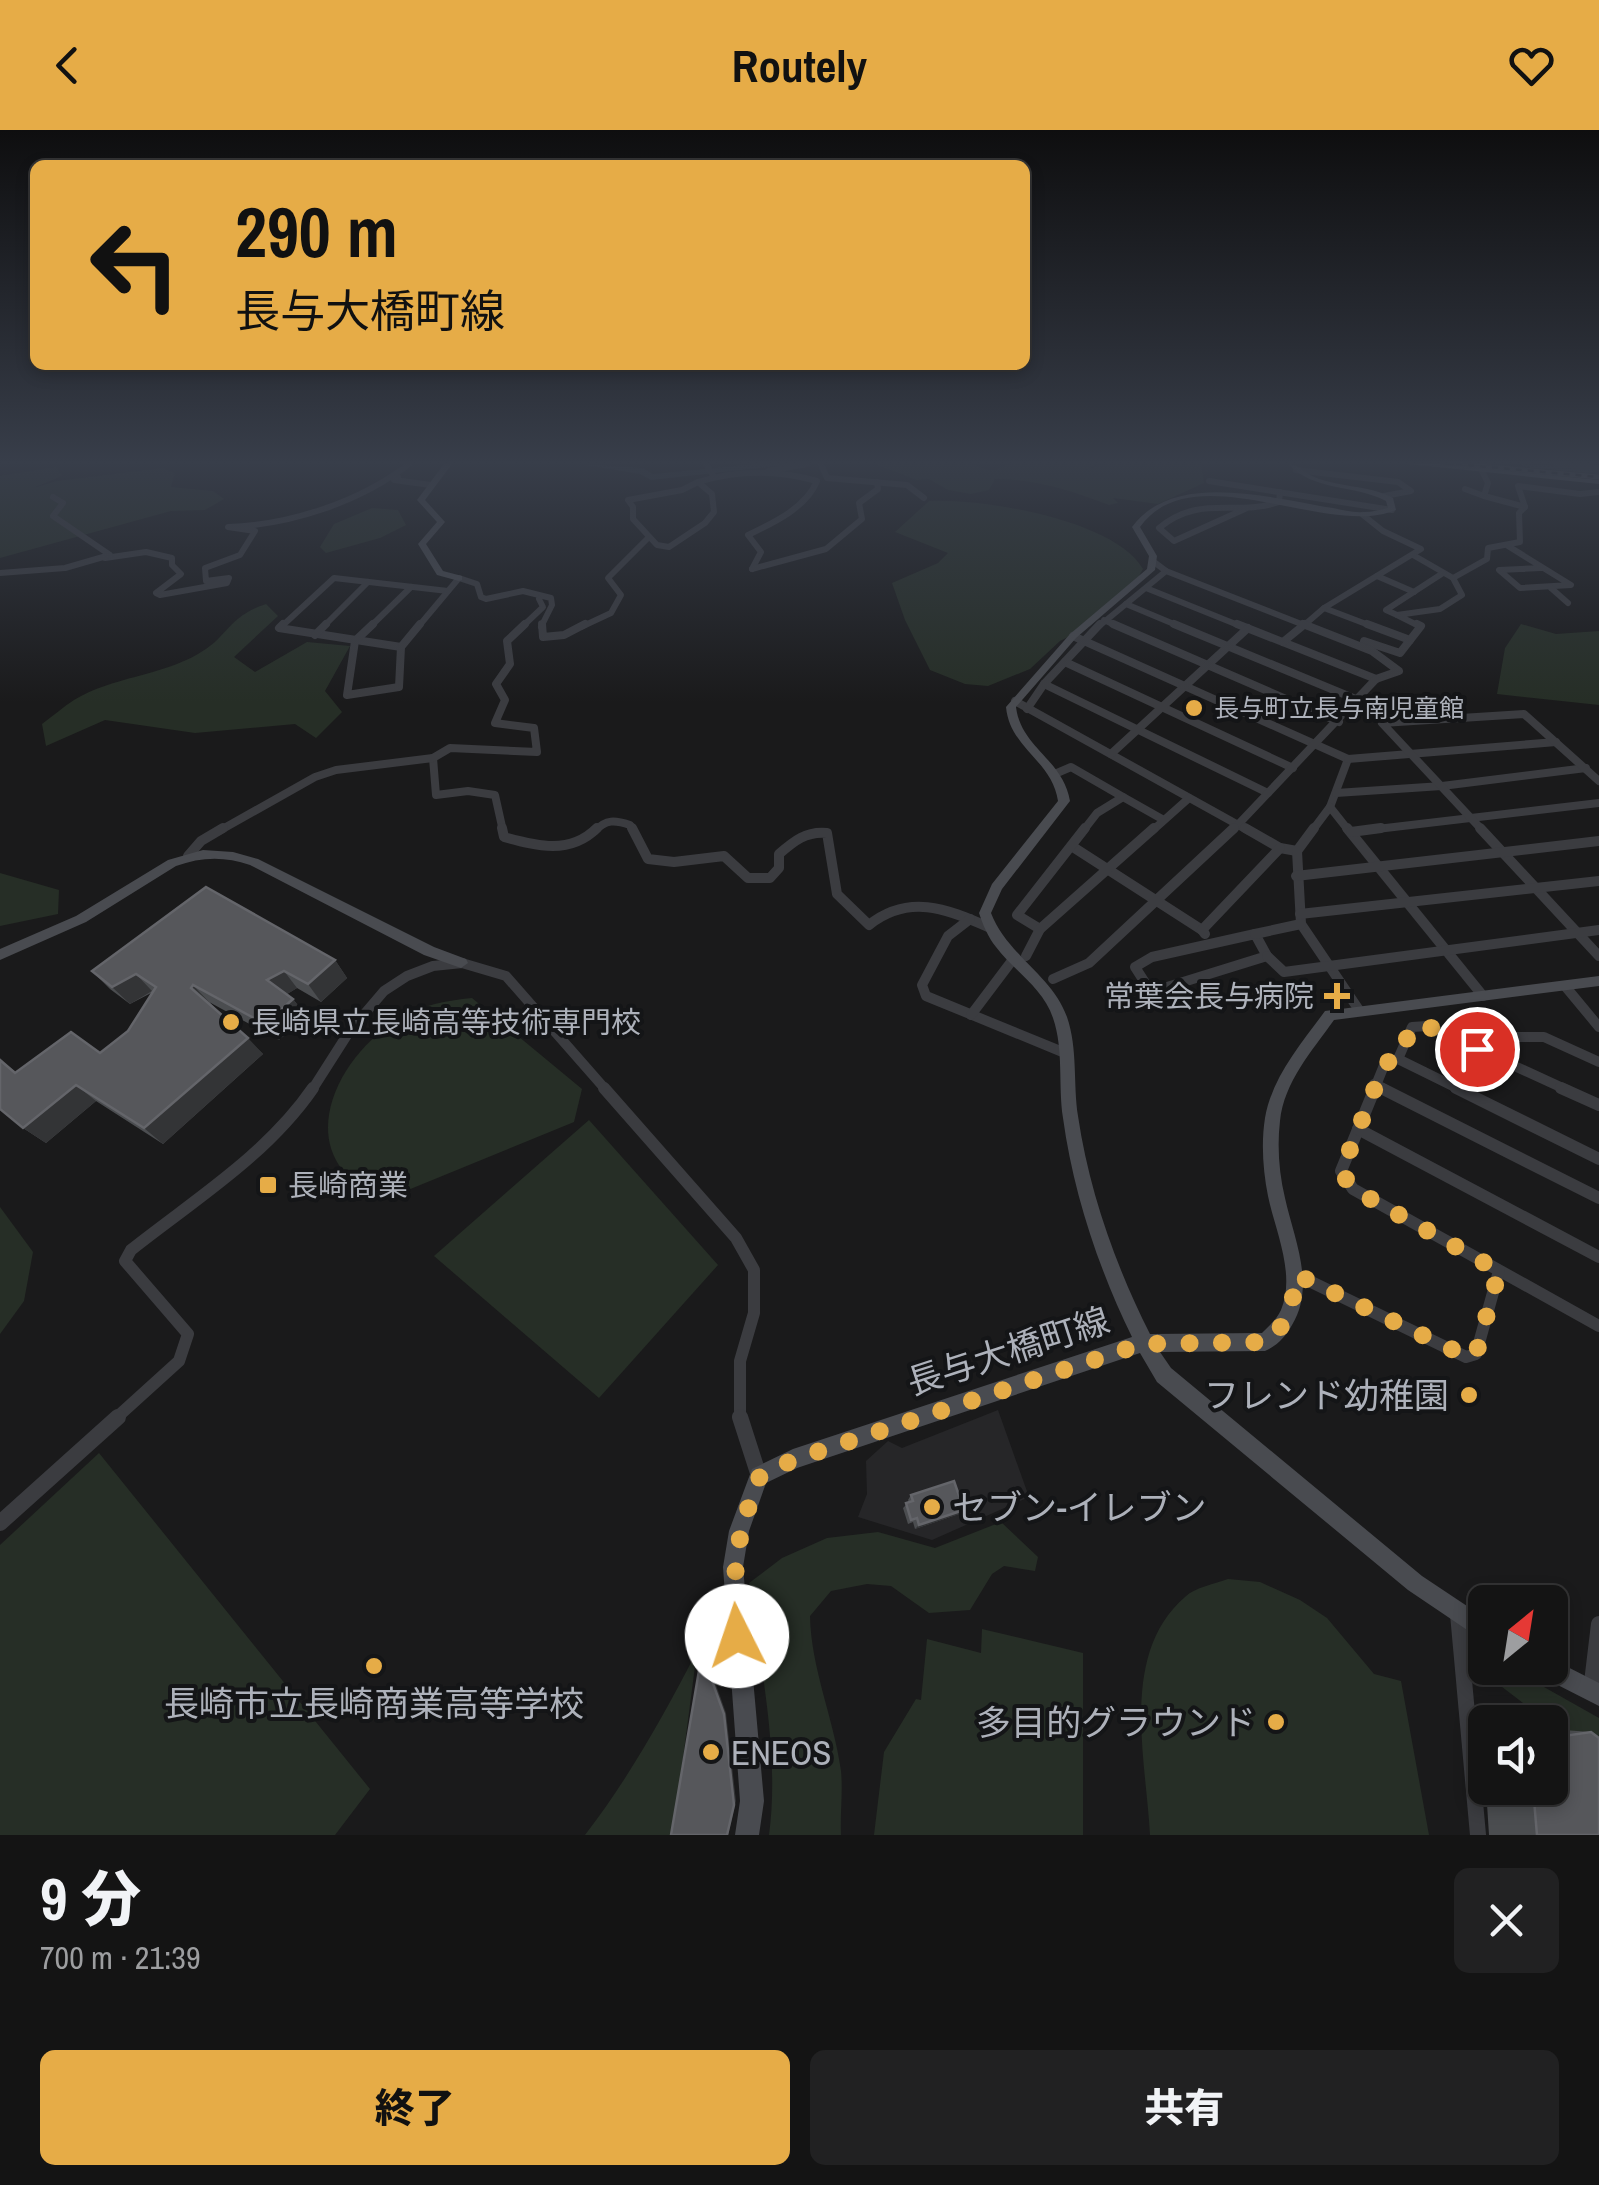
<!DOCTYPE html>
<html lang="ja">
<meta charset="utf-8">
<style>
body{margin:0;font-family:"Archivo Narrow","Noto Sans JP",sans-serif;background:#212122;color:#f1f3f6;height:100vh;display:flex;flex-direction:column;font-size:38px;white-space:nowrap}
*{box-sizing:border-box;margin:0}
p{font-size:32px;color:#9d9ea0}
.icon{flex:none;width:55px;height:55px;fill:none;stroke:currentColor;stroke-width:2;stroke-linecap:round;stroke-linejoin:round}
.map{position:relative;height:1705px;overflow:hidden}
.panel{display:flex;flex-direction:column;background:#141414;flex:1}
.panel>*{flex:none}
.guide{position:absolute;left:30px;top:30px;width:1000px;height:210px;border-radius:15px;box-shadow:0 5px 15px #0003,0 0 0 2px #333334;background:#e6ac47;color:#111;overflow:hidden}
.needle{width:65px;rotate:30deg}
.fabs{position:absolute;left:1468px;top:1455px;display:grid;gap:20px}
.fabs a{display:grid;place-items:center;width:100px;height:100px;border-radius:15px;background:#141414;box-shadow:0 5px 15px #0003,0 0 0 2px #333334;font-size:50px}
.pin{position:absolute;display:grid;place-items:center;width:85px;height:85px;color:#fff;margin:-42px;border:5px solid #fff;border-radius:50%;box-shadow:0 2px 10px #0007}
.me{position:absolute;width:110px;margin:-55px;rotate:356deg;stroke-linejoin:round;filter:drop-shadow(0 0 8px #0008)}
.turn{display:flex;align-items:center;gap:35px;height:210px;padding:0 40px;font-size:45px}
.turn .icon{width:130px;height:130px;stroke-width:2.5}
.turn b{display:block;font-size:70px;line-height:85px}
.round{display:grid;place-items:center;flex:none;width:105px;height:105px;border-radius:15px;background:#212122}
.overview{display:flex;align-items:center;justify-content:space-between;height:170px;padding:0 40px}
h1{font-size:60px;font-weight:800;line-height:75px}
.button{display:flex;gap:20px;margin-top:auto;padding:20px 40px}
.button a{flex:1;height:115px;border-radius:15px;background:#e6ac47;color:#111;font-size:40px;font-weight:800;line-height:115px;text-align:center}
.button a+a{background:#212122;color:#f1f3f6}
header{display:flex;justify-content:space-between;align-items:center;height:130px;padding:0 40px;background:#e6ac47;color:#111;font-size:45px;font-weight:800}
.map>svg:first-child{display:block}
.built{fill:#262628}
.green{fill:#262e26}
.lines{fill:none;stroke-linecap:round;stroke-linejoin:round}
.river{fill:#30393f;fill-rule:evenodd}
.street-far4{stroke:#3b3c40;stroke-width:6}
.street-far3{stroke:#3b3c40;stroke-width:8}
.street-far2{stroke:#3b3c40;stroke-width:10}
.street-far1{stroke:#3b3c40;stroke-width:12}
.street{stroke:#3b3c40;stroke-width:16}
.secondary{fill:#494b50;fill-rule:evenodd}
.primary{fill:#57595f;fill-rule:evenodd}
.rail-casing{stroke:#525459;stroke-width:5}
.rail{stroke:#141517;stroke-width:2.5;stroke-dasharray:6;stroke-linecap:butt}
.wall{fill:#4b4d50}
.shaded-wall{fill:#333436}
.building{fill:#56575b;stroke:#64656a;stroke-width:2.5}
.route{stroke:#e6ac47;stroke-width:18;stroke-dasharray:0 32.4}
.poi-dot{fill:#e6ac47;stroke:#141517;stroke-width:4}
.labels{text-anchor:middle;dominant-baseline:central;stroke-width:8;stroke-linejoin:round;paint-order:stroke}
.far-poi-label{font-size:25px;fill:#adb1ba;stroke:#141517;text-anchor:start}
.poi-label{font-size:30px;fill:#adb1ba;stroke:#141517;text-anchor:start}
.near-street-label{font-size:35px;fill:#adb1ba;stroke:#141517}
.near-poi-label{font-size:35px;fill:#adb1ba;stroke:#141517;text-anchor:end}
</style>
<header><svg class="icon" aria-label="back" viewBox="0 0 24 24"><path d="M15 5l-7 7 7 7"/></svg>Routely<svg class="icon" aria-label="heart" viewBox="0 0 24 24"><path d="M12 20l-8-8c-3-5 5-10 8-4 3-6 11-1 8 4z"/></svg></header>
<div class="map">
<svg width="1599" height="1705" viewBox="0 0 1599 1705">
<rect width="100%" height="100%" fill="#1a1a1b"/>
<!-- built -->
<path class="built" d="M 998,1280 L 1029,1367 L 932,1410 L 858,1387 L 867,1364 L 866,1331 L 888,1311 L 902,1318 Z"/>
<!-- green -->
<g class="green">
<path d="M 875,334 L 974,334 C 986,341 995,343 1007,334 L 1097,334 L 1084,341 L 1102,334 L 1201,334 L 1204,353 L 1158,374 L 1113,368 L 1118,373 L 1109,375 C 1072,361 1035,349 995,349 L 989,360 L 971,364 L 948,360 L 929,349 L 917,350 Z"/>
<path d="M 56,337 L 62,346 L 33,358 L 57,351 L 163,338 L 175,343 L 171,357 L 213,361 L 224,369 L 205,380 L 171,381 L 0,428 L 0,346 Z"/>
<path d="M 929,371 C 983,368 1115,390 1143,439 L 1135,453 L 1090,496 L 1060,511 L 1030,539 L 988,556 L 965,554 L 930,540 L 905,490 L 892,453 L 938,433 L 948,423 L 895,402 Z"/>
<path d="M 372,378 L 398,380 L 406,395 L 380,408 L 326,423 L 320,417 L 334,394 Z"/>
<path d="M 266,474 L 278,486 L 234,527 L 255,542 L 307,512 L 350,516 L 325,561 L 342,582 L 316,608 L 295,594 L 195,603 L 105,590 L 46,616 L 42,594 C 53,586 63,577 74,570 C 112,547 160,546 198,524 C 228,508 227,487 266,474 Z"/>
<path d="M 1521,494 L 1556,504 L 1599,501 L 1599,575 L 1497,564 L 1505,518 Z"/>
<path d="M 0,743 L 59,760 L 58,784 L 0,796 Z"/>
<path d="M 472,868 L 582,959 L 574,992 L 386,1069 C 292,1035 326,939 391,894 C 417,876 442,871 472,868 Z"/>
<path d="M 589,990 L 718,1135 L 599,1268 L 434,1126 Z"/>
<path d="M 0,1077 L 33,1122 L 24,1171 L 0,1204 Z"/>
<path d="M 99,1323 L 370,1659 L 335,1705 L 0,1705 L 0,1415 Z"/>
<path d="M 1001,1392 L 1038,1427 L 1035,1441 L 1004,1436 L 992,1444 L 970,1480 L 929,1483 L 891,1456 L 867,1454 L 831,1461 L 810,1486 C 811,1539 834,1589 841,1641 C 843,1662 840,1684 841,1705 L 769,1705 C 780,1623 760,1534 749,1453 L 782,1428 L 827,1408 L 878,1402 L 935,1418 Z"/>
<path d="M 1228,1449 L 1260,1452 L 1300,1470 L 1327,1488 L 1374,1544 L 1401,1551 L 1429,1705 L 1150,1705 C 1146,1628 1119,1524 1185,1467 C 1195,1457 1215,1454 1228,1449 Z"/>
<path d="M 982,1499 L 1083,1523 L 1083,1705 L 874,1705 L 884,1622 L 916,1569 L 921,1570 L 927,1509 L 981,1523 Z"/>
<path d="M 1472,1514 L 1485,1522 L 1485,1538 L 1510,1538 L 1599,1588 L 1599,1631 L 1472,1534 Z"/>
<path d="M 697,1521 L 673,1705 L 585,1705 C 629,1648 664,1585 697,1521 Z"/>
</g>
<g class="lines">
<!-- river -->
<g class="river">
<path d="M 580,334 L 643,338 L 653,344 L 755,334 L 797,334 L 651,350 L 640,344 Z"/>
<path d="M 1520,334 L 1599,338 L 1599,344 L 1525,337 Z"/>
</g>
<!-- street-far4 -->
<g class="street-far4">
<path d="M 706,334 L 714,347"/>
<path d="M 821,334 L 827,348 L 907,355 L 924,368"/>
<path d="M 1557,334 L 1599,338"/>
<path d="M 1296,340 L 1398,352 L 1411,361 L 1384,366"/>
<path d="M 768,341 L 807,334"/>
<path d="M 1482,341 L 1488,353 L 1484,366 L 1525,377"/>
<path d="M 398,347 L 394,350 L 431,355"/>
<path d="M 1209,351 L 1392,380"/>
<path d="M 698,352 L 712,364 L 714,382 L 705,393 L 669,417 L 657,415 L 633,389 L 633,377 L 628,370 L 682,360 Z"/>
<path d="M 698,352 C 737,340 778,340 817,351 C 806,378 773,393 748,405 L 761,422 L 752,439"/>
<path d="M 1465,359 L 1484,366"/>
<path d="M 1247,378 L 1174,411 L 1159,398 C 1200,364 1234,387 1279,372 L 1280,362"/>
<path d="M 1508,416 L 1571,455 L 1520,458 L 1499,440 L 1541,438"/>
<path d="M 1413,425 L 1453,448 L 1462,465 L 1440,479 L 1397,485 L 1421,497"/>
<path d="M 105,428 L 146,422 L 172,428 L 172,435 L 181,444 L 156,463 L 160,465 L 227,453 L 229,448 L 206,451 L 205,438 L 240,425 L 255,401 L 228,397 C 290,395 360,372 409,334"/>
<path d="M 1154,432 L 1166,441 L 1309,497"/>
<path d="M 752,439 L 826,419 L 862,389 L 859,373 L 878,359 L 877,352"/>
<path d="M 0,443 L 65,438 L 110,425 L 53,386 L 63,373 L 53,367"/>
<path d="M 1377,446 L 1414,462"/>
<path d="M 1453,448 L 1487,429 L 1488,418 L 1520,412 L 1519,383 L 1525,377 L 1518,356 L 1580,364 L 1599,362"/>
<path d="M 1146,458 L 1243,497"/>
<path d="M 1551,458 L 1568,473"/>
<path d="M 1126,474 L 1181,497"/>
<path d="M 1324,478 L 1374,497"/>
<path d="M 1397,485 L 1386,480 L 1443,443"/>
<path d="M 1104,490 L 1119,497"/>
<path d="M 281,497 L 334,448 L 448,461"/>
<path d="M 323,497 L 368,452"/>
<path d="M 370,497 L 411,457"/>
<path d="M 418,497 L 459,448 L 477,454 L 481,467 L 486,469 L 523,461 L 551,468 L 552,475 L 541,497"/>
<path d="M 522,497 L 543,477 L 539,469"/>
<path d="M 581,497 L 611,483 L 621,465 L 608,448 L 649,407"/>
<path d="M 1098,497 L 1166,441"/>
<path d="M 1302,497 L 1324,478 L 1421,419 L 1383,401 L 1363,385"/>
</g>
<!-- street-far3 -->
<g class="street-far3">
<path d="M 283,494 L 279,498 L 401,517"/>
<path d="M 373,494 L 355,511 L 347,565 L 399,557 L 401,517 L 420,494"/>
<path d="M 542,494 L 543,507 L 564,505 L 585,494"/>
<path d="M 1113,494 L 1339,592"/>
<path d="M 1174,494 L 1358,570"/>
<path d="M 1237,494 L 1376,549"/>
<path d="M 1367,494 L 1410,510"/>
<path d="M 315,505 L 326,494"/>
<path d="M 1073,506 L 1348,629 L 1330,677 L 1312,701"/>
<path d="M 1364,511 L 1400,523 L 1421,496 L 1417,494"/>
<path d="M 1283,512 L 1305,494"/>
<path d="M 1065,532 L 1293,638"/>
<path d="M 1044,554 L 1268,663"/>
<path d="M 1015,571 L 1249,701"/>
<path d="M 1027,579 L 1044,554 L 1100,494"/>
<path d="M 1111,624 L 1248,498"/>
<path d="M 433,628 L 436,665 L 468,661 L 495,665 L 503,701"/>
<path d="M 1348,629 L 1556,612"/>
<path d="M 1057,643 L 1071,637 L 1123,667"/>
<path d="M 1336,663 L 1442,656 L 1586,638"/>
<path d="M 1330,677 L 1349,701"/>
<path d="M 219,701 L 315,647 L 336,640 L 433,628 L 450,618 L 537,622 L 534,598 L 495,593 L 505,570 L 496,554 L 510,534 L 507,511 L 525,494"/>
<path d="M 595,701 C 606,689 615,690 630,695 L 633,701"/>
<path d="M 1083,701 L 1097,683 L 1123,667 L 1162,689"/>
<path d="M 1152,701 L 1189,668"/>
<path d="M 1232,701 L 1376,549 L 1399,541 L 1372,521 L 1303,494"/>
<path d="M 1360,701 L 1599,673"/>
<path d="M 1483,701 L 1382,593 L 1524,584 L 1599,651"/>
</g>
<!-- street-far2 -->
<g class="street-far2">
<path d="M 502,698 L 504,707 C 537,716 570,725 597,698"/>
<path d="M 632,698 L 648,729 L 674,732 L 724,726 L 748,748 L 770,748 L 779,738 L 779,724 C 794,711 806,701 827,703 L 837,764 L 869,795 C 908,764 946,778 988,797"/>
<path d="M 1245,698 L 1280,718 L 1297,721"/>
<path d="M 1314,698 L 1297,721 L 1301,794 L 1359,880"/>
<path d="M 1347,698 L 1483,866"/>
<path d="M 1480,698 L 1599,826"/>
<path d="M 1351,702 L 1381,698"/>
<path d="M 1073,717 L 1202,800"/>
<path d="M 188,726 L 201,711 L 223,698"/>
<path d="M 1296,746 L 1599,711"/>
<path d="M 1300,784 L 1599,751"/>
<path d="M 970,789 L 948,806 L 922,855 L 926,866 L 1065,923"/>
<path d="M 1040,799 L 1017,785 L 1085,698"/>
<path d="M 1205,804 L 1202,800 L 1280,718"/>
<path d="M 1255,804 L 1267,826 L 1151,862 L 1135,837 L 1152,827 Z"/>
<path d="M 1255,804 L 1301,794"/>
<path d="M 1026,826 L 1040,799 L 1154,698"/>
<path d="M 1267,826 L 1284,842 L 1599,800"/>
<path d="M 1053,849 L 1089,833 L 1234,698"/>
<path d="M 1565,856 L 1599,897"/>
<path d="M 971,885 L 1014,828"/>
<path d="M 1398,929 L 1412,897 L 1427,896 L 1567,960"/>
<path d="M 1502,930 L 1508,907 L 1544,907 L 1599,932"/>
<path d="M 1374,954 L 1386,960"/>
<path d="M 312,960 L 349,902 L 384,861 L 407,846 L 433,836 L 462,833 L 506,846 L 606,960"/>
<path d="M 1374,960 L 1385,933 L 1398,929 L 1461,960"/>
</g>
<!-- street-far1 -->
<g class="street-far1">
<path d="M 604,958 L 736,1108 L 754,1140 L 754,1183 L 740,1231 L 740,1289"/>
<path d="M 1375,958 L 1341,1041 L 1353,1059 L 1599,1196"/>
<path d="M 1381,958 L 1599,1068"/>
<path d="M 1456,958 L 1599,1029"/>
<path d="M 1561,958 L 1599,975"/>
<path d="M 1358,999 L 1599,1127"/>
<path d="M 1297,1145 L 1466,1227 L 1476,1224 L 1499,1141"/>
<path d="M 115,1289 L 179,1231 L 188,1204 L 125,1131 L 131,1120 C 194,1070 267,1025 313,958"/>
</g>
<!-- street -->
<g class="street">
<path d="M 740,1287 L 759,1346"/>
<path d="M 0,1393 L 118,1287"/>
<path d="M 1458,1484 L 1478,1705"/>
<path d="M 1591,1561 L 1599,1494"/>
</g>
<!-- secondary -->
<g class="secondary">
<path d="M 444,334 L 452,334 L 425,370 L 445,392 L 426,414 L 443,441 L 462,446 L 462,450 L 459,451 L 437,445 L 418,414 L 437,392 L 417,370 Z"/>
<path d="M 1288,334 C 1299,335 1301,340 1310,345 C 1336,358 1367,354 1393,368 L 1396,380 C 1327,409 1193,323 1140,397 L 1157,426 L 1155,440 L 1076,508 L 1016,577 C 1021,618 1063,629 1070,671 L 1002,759 L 991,783 C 1007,825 1052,845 1067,887 C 1078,919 1073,954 1078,986 C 1089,1061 1116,1137 1150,1204 L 1262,1203 C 1269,1196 1277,1189 1281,1180 C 1296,1144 1275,1100 1268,1066 C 1263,1041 1261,1013 1265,988 C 1272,947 1301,914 1325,881 L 1599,846 L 1599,856 L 1334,890 C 1312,921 1284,952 1280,991 C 1277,1016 1279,1043 1285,1068 C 1294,1109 1316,1155 1292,1195 C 1286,1206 1277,1216 1265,1221 L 1160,1222 L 1171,1238 L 1422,1446 L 1485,1488 L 1485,1512 L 1408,1460 L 1157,1252 L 1140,1223 L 797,1338 L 766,1353 L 749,1401 L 743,1437 L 764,1671 L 759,1705 L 735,1705 L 740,1671 L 723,1437 L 729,1401 L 752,1339 L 793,1319 L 1132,1207 C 1099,1140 1073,1062 1063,988 C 1058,955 1064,920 1053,888 C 1043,858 1014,841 996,817 C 988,807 983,795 979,783 L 992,754 L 1058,671 C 1052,630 1010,619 1006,577 L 1070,504 L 1147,439 L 1149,426 L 1132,397 C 1174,339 1274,369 1333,378 C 1343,380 1354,383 1364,382 C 1372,382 1380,380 1388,378 L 1386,371 C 1354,354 1315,362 1288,334 Z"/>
<path d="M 203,720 L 233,722 L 258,729 L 434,817 L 466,829 L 468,833 L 461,838 L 424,825 L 250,735 C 224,726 201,727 176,736 L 86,792 L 0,830 L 0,819 L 76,786 L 168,730 Z"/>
<path d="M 1550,1528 L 1599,1553 L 1599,1576 L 1540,1546 L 1537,1538 L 1550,1538 Z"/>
</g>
<!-- primary -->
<path class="primary" d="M 1408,334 L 1439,334 L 1599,350 L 1599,354 Z"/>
<!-- rail casing -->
<g class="rail-casing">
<path id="rail" d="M 1456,334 L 1599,347"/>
</g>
<!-- rail -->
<use href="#rail" class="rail"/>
</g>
<!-- wall -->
<g class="wall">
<path d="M 335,830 L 347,848 L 321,872 L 297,858 L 287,864 L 293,869 L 306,886 L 279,910 L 209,872 L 263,924 L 163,1014 L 96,971 L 46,1013 L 23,998 L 0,930 L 16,942 L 100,923 L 128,901 L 153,862 L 130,874 L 110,859 L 92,841 Z"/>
<path d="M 911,1365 L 959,1384 L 915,1399 L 913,1392 L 908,1394 L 903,1378 L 909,1372 L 908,1370 Z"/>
<path d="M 1550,1599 L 1591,1602 L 1599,1705 L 1489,1705 L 1486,1658 L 1550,1658 Z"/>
</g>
<!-- shaded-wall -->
<g class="shaded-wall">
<path d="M 335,830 L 347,848 L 321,872 L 308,854 Z"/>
<path d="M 284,841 L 297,858 L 281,868 L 267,850 Z"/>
<path d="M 136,844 L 152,861 L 130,874 L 112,857 Z"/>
<path d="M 193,855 L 209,872 L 206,876 L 191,858 Z"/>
<path d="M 293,869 L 306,886 L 279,910 L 265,894 Z"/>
<path d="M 248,908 L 263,924 L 163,1014 L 144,998 Z"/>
<path d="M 76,955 L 96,971 L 46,1013 L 23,998 Z"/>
<path d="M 964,1380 L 959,1384 L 915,1399 L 919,1395 Z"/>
<path d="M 702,1523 L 705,1524 L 726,1583 L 736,1671 L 728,1705 Z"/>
</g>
<!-- building -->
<g class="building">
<path d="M 206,757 L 335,830 L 308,854 L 284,841 L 267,850 L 293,869 L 265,894 L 193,855 L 191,858 L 248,908 L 144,998 L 76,955 L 23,998 L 0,979 L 0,930 L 15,943 L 71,902 L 100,923 L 128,901 L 156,857 L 136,844 L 112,857 L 92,841 Z"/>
<path d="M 954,1351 L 964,1380 L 919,1395 L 917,1388 L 911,1390 L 906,1373 L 913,1371 L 911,1365 Z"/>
<path d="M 702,1523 L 724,1584 L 734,1675 L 727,1705 L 671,1705 Z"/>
<path d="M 1591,1602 L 1599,1608 L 1599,1705 L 1537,1705 L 1533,1658 L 1550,1658 L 1550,1608 Z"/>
</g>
<!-- sky -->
<linearGradient id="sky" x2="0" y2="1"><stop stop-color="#0e0e0f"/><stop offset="0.58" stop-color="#383e4a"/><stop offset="1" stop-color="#383e4a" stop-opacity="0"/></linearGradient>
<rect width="1599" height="573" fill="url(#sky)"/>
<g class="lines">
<!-- route -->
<path class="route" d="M 737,1506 C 732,1439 735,1409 760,1346 L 793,1330 L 1142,1214 L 1265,1212 C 1290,1194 1292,1174 1297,1145 L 1466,1226 L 1476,1224 L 1499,1141 L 1353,1059 L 1341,1042 L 1385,933 L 1398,929 L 1412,897 L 1427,896 L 1477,919"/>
</g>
<!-- markers -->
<g class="poi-dot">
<circle cx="1194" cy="578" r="10"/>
<path d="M1332 851h10v10h10v10h-10v10h-10v-10h-10v-10h10z"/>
<circle cx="231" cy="892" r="10"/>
<rect x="258" y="1045" width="20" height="20" rx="5"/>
<circle cx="1469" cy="1265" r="10"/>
<circle cx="932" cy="1377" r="10"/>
<circle cx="374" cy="1536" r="10"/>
<circle cx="1276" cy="1592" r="10"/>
<circle cx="711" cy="1622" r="10"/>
</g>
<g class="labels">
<!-- far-poi labels -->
<g class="far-poi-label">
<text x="1214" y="578">長与町立長与南児童館</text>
</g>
<!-- poi labels -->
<g class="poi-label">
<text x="1314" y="866" text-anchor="end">常葉会長与病院</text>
<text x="251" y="892">長崎県立長崎高等技術専門校</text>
<text x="288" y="1055">長崎商業</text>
</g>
<!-- near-street labels -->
<g class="near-street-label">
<text transform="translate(1008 1221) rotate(-18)">長与大橋町線</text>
</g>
<!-- near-poi labels -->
<g class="near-poi-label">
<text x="1449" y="1265">フレンド幼稚園</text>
<text x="952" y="1377" text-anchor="start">セブン-イレブン</text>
<text x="374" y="1573" text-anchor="middle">長崎市立長崎商業高等学校</text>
<text x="1256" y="1592">多目的グラウンド</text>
<text x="731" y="1622" text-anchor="start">ENEOS</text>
</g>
</g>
</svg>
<div class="fabs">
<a><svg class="needle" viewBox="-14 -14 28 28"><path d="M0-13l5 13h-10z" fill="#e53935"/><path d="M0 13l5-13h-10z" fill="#9d9ea0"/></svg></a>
<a><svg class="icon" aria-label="sound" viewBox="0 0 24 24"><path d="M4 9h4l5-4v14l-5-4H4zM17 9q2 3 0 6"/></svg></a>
</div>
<div class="pin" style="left:1477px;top:919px;background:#d93025"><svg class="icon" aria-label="arrive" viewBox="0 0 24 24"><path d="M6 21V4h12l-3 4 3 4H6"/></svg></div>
<svg class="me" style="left:737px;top:1506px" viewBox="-20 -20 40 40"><circle r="19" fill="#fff"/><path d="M0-13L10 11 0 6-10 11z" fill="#e6ac47"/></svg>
<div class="guide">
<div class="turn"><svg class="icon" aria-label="left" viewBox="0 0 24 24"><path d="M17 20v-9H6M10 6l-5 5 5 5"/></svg><div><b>290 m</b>長与大橋町線</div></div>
</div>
</div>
<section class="panel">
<div class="overview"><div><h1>9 分</h1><p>700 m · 21:39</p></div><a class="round"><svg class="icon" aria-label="close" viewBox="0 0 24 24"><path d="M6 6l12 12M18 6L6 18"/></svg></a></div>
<div class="button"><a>終了</a><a>共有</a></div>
</section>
